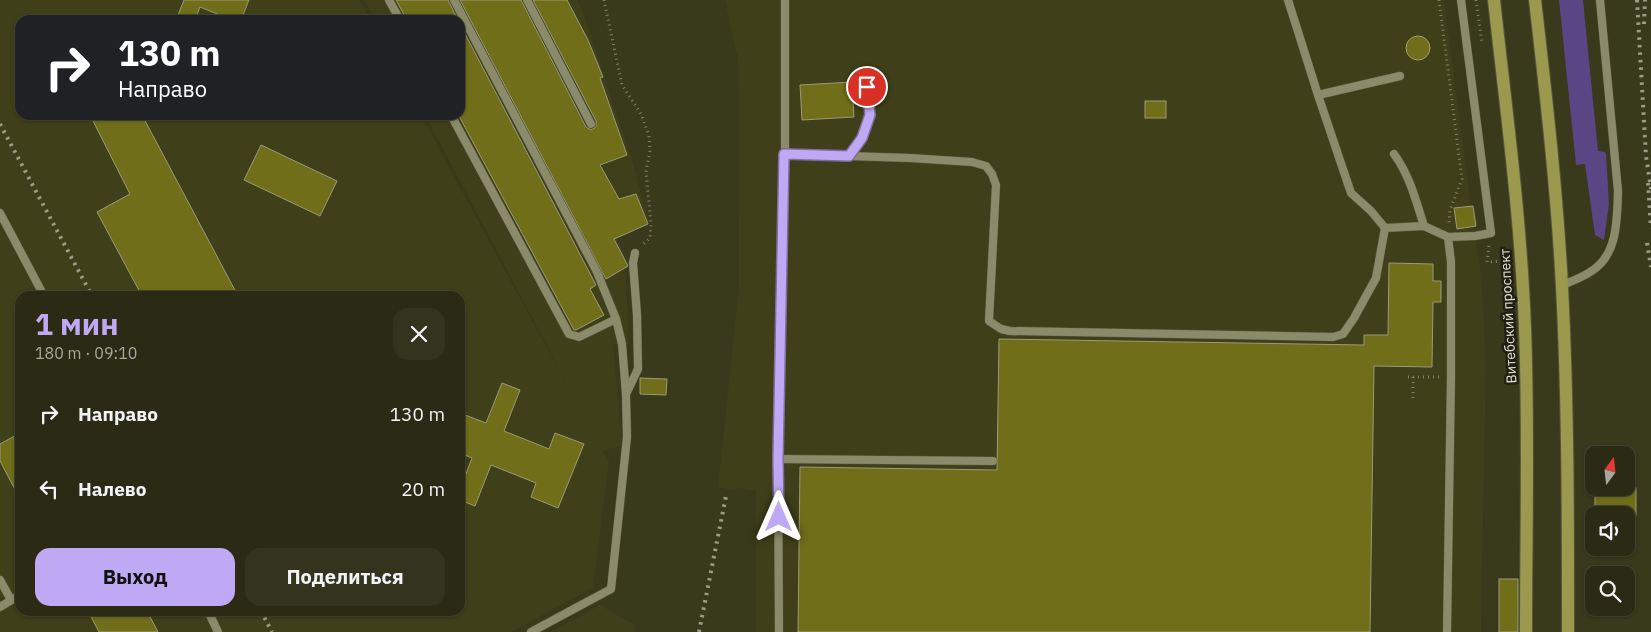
<!DOCTYPE html>
<html lang="ru">
<meta charset="utf-8">
<style>
body{margin:0;font-family:"IBM Plex Sans",sans-serif;background:#33331e;color:#f1f3f6;height:100vh;display:flex;flex-direction:column;font-size:19px;white-space:nowrap}
*{box-sizing:border-box;margin:0}
p{font-size:16px;color:#a6a7a0}
.icon{flex:none;width:28px;height:28px;fill:none;stroke:currentColor;stroke-width:2;stroke-linecap:round;stroke-linejoin:round}
.map{position:relative;flex:1;overflow:hidden}
.drawer{position:absolute;left:15px;top:291px;width:450px;height:325px;display:flex;flex-direction:column;background:#2b2b15;border-radius:15px;box-shadow:0 1px 4px #0004,0 0 0 1px #474734}
.drawer>*{flex:none}
.top-card{position:absolute;left:15px;top:15px;width:450px;height:105px;border-radius:15px;box-shadow:0 1px 4px #0004,0 0 0 1px #474734;background:#202124;color:#fff;overflow:hidden}
.needle{width:32px;rotate:15deg}
.fabs{position:absolute;left:1585px;top:446px;display:grid;gap:10px}
.fabs a{display:grid;place-items:center;width:50px;height:50px;border-radius:10px;background:#2b2b15;box-shadow:0 1px 4px #0004,0 0 0 1px #474734;font-size:25px}
.pin{position:absolute;display:grid;place-items:center;width:42px;height:42px;color:#fff;margin:-21px;border:2px solid #fff;border-radius:50%;box-shadow:0 1px 5px #0007}
.me{position:absolute;width:55px;margin:-28px;rotate:0deg;stroke-linejoin:round;filter:drop-shadow(0 0 4px #0008)}
.turn{display:flex;align-items:center;gap:18px;height:105px;padding:0 20px;font-size:22px}
.turn .icon{width:65px;height:65px;stroke-width:2.5}
.turn b{display:block;font-size:35px;line-height:42px}
.round{display:grid;place-items:center;flex:none;width:52px;height:52px;border-radius:15px;background:#33331e}
.overview{display:flex;align-items:center;justify-content:space-between;height:85px;padding:0 20px}
h1{font-size:30px;font-weight:700;line-height:38px;color:#bfa9f4}
.action{display:flex;gap:10px;margin-top:auto;padding:10px 20px}
.action a{flex:1;height:58px;border-radius:15px;background:#bfa9f4;color:#111;font-size:20px;font-weight:700;line-height:58px;text-align:center}
.action a+a{background:#33331e;color:#f1f3f6}
ul{padding:0;list-style:none}
li{display:flex;align-items:center;gap:15px;height:75px;padding:0 20px}
li div{flex:1}
li b{display:block;font-size:19px}
li em{font-style:normal}
.map>svg:first-child{display:block}
.built{fill:#3f3f19;fill-rule:evenodd}
.green{fill:#5a4585}
.building{fill:#706e19;stroke:#9a9b7a}
.lines{fill:none;stroke-linecap:round;stroke-linejoin:round}
.service-casing{stroke:#58573d;stroke-width:9}
.primary-casing{stroke:#58573d;stroke-width:14}
.path{stroke:#83836b;stroke-width:3;stroke-dasharray:1 4;stroke-linecap:butt}
.service{stroke:#8b8b6b;stroke-width:8}
.primary{stroke:#9b994e;stroke-width:12}
.rail{stroke:#9d9d87;stroke-width:4;stroke-dasharray:2.5 5;stroke-linecap:butt}
.route-casing{stroke:#7c6e9f;stroke-width:12}
.route{stroke:#bfa9f4;stroke-width:9}
.labels{text-anchor:middle;dominant-baseline:central;stroke-width:5;stroke-linejoin:round;paint-order:stroke}
.street-label{font-size:14px;fill:#e4e4d3;stroke:#202013}
</style>
<div class="map">
<svg width="1651" height="632" viewBox="0 0 1651 632">
<rect width="100%" height="100%" fill="#39391c"/>
<!-- built -->
<g class="built">
<path d="M 0,0 L 359,0 L 370,20 L 20,20 L 20,115 L 421,115 L 576,401 L 425,115 L 460,115 L 460,20 L 375,20 L 364,0 L 577,0 L 582,9 L 633,163 L 649,223 L 617,239 L 630,265 L 625,271 L 629,344 L 613,344 L 622,445 L 603,451 L 609,461 L 593,588 L 511,632 L 0,632 ZM 20,296 L 460,296 L 460,611 L 20,611 Z"/>
<path d="M 725,0 L 1444,0 L 1475,236 L 1479,259 L 1483,300 L 1486,364 L 1481,632 L 756,632 L 756,491 L 737,488 L 735,491 L 718,487 L 739,284 L 738,60 Z"/>
<path d="M 600,605 L 635,625 L 635,632 L 551,632 Z"/>
</g>
<!-- green -->
<path class="green" d="M 1559,0 L 1583,0 L 1598,151 L 1605,152 L 1606,154 L 1609,204 L 1604,240 L 1595,235 L 1585,164 L 1576,165 Z"/>
<!-- building -->
<g class="building">
<path d="M 184,0 L 249,0 L 241,20 L 232,20 L 200,7 L 195,20 L 192,20 L 178,15 Z"/>
<path d="M 396,0 L 448,0 L 458,20 L 407,20 Z"/>
<path d="M 460,0 L 521,0 L 586,127 L 591,130 L 596,127 L 596,121 L 533,0 L 567,0 L 588,40 L 603,77 L 600,78 L 627,155 L 600,165 L 619,199 L 636,194 L 648,224 L 614,239 L 628,266 L 606,279 Z"/>
<path d="M 460,24 L 596,285 L 590,289 L 604,315 L 576,330 L 574,330 L 460,118 Z"/>
<circle cx="1418" cy="48" r="12"/>
<path d="M 852,82 L 854,117 L 802,120 L 800,85 Z"/>
<rect x="1145" y="101" width="21" height="17"/>
<path d="M 90,115 L 142,115 L 238,296 L 142,296 L 97,212 L 130,194 Z"/>
<path d="M 261,145 L 337,181 L 320,216 L 244,180 Z"/>
<path d="M 1473,206 L 1476,226 L 1457,229 L 1454,208 Z"/>
<path d="M 1389,263 L 1433,264 L 1433,281 L 1441,281 L 1441,302 L 1433,302 L 1432,367 L 1374,366 L 1370,632 L 798,632 L 800,467 L 997,470 L 999,339 L 1364,345 L 1364,335 L 1388,335 Z"/>
<path d="M 640,378 L 667,379 L 666,395 L 640,394 Z"/>
<path d="M 502,383 L 520,390 L 504,431 L 549,449 L 555,433 L 584,444 L 558,508 L 531,497 L 536,483 L 491,465 L 475,506 L 460,500 L 460,489 L 472,458 L 460,453 L 460,413 L 486,423 Z"/>
<path d="M 20,433 L 20,499 L 0,461 L 0,444 Z"/>
<rect x="1595" y="488" width="41" height="27"/>
<rect x="1499" y="579" width="19" height="53"/>
<path d="M 88,611 L 147,611 L 158,632 L 99,632 Z"/>
</g>
<g class="lines">
<!-- service casing -->
<g class="service-casing">
<g id="service">
<path d="M 389,0 L 400,20"/>
<path d="M 454,0 L 597,272 L 616,319 L 622,344 L 626,394 L 627,437 L 611,589 L 531,632"/>
<path d="M 527,0 L 591,124"/>
<path d="M 1288,0 L 1318,95 L 1351,193 L 1371,211 L 1385,228"/>
<path d="M 1318,95 L 1400,76"/>
<path d="M 451,115 L 569,334 L 579,337 L 616,319"/>
<path d="M 785,154 L 910,158 L 972,162 L 986,166 L 992,174 L 996,185 L 989,321 L 1001,329 L 1010,331 L 1333,337 L 1343,334 L 1354,318 L 1376,278 L 1385,228 L 1424,226 L 1448,237 L 1451,262 L 1451,377 L 1447,632"/>
<path d="M 1394,154 C 1410,176 1416,201 1424,226"/>
<path d="M 849,157 L 862,138 L 870,115 L 867,87"/>
<path d="M 0,213 L 44,296"/>
<path d="M 1448,237 L 1475,236 L 1491,233 L 1461,0"/>
<path d="M 1562,286 C 1571,281 1581,278 1590,272 C 1618,256 1617,220 1618,191 L 1600,0"/>
<path d="M 627,392 L 638,369 L 637,315 L 633,263 L 635,253"/>
<path d="M 778,459 L 993,461"/>
<path d="M 0,580 L 11,600"/>
<path d="M 0,607 L 20,595"/>
<path d="M 208,611 L 218,632"/>
<path d="M 779,632 L 778,459 L 785,154 L 785,0"/>
</g>
</g>
<!-- primary casing -->
<g class="primary-casing">
<g id="primary">
<path d="M 1494,0 C 1506,109 1521,219 1525,329 C 1529,430 1526,531 1526,632"/>
<path d="M 1535,0 C 1546,95 1557,191 1562,287 C 1568,402 1568,517 1568,632"/>
</g>
</g>
<!-- path -->
<g class="path">
<path d="M 604,0 L 622,85 L 641,114 L 649,136 L 650,151 L 646,172 L 651,223 L 650,238 L 642,245"/>
<path d="M 1439,0 L 1462,179 L 1450,210 L 1449,224"/>
<path d="M 1476,0 L 1482,43"/>
<path d="M 1489,246 L 1487,262 L 1502,261"/>
<path d="M 1408,377 L 1440,377"/>
<path d="M 1413,377 L 1413,400"/>
</g>
<!-- service -->
<use href="#service" class="service"/>
<!-- primary -->
<use href="#primary" class="primary"/>
<!-- rail -->
<g class="rail">
<path d="M 1637,0 L 1646,156 L 1651,189"/>
<path d="M 1644,24 L 1645,0"/>
<path d="M 0,124 L 92,296"/>
<path d="M 1648,183 L 1651,228"/>
<path d="M 1647,243 L 1651,267"/>
<path d="M 261,611 L 272,632"/>
<path d="M 699,632 L 726,496"/>
</g>
</g>
<g class="lines">
<!-- route casing -->
<g class="route-casing">
<path id="route" d="M 779,517 L 778,459 L 784,154 L 849,156 L 862,138 L 870,115 L 867,87"/>
</g>
<!-- route -->
<use href="#route" class="route"/>
</g>
<g class="labels">
<!-- street labels -->
<g class="street-label">
<text transform="translate(1508 316) rotate(-93)">Витебский проспект</text>
</g>
</g>
</svg>
<div class="fabs">
<a><svg class="needle" viewBox="-14 -14 28 28"><path d="M0-13l5 13h-10z" fill="#e53935"/><path d="M0 13l5-13h-10z" fill="#a6a7a0"/></svg></a>
<a><svg class="icon" aria-label="sound" viewBox="0 0 24 24"><path d="M4 9h4l5-4v14l-5-4H4zM17 9q2 3 0 6"/></svg></a>
<a><svg class="icon" aria-label="search" viewBox="0 0 24 24"><circle cx="10" cy="10" r="6"/><path d="M15 15l6 6"/></svg></a>
</div>
<div class="pin" style="left:867px;top:87px;background:#d93025"><svg class="icon" aria-label="arrive" viewBox="0 0 24 24"><path d="M6 21V4h12l-3 4 3 4H6"/></svg></div>
<svg class="me" style="left:779px;top:517px" viewBox="-20 -20 40 40"><path d="M0-17L14 15 0 8-14 15z" fill="#bfa9f4" stroke="#fff" stroke-width="4"/></svg>
<div class="top-card">
<div class="turn"><svg class="icon" aria-label="right" viewBox="0 0 24 24"><path d="M7 20v-9h11M14 6l5 5-5 5"/></svg><div><b>130 m</b>Направо</div></div>
</div>
<section class="drawer">
<div class="overview"><div><h1>1 мин</h1><p>180 m · 09:10</p></div><a class="round"><svg class="icon" aria-label="close" viewBox="0 0 24 24"><path d="M6 6l12 12M18 6L6 18"/></svg></a></div>
<ul>
<li><svg class="icon" aria-label="right" viewBox="0 0 24 24"><path d="M7 20v-9h11M14 6l5 5-5 5"/></svg><div><b>Направо</b></div><em>130 m</em></li>
<li><svg class="icon" aria-label="left" viewBox="0 0 24 24"><path d="M17 20v-9H6M10 6l-5 5 5 5"/></svg><div><b>Налево</b></div><em>20 m</em></li>
</ul>
<div class="action"><a>Выход</a><a>Поделиться</a></div>
</section>
</div>
